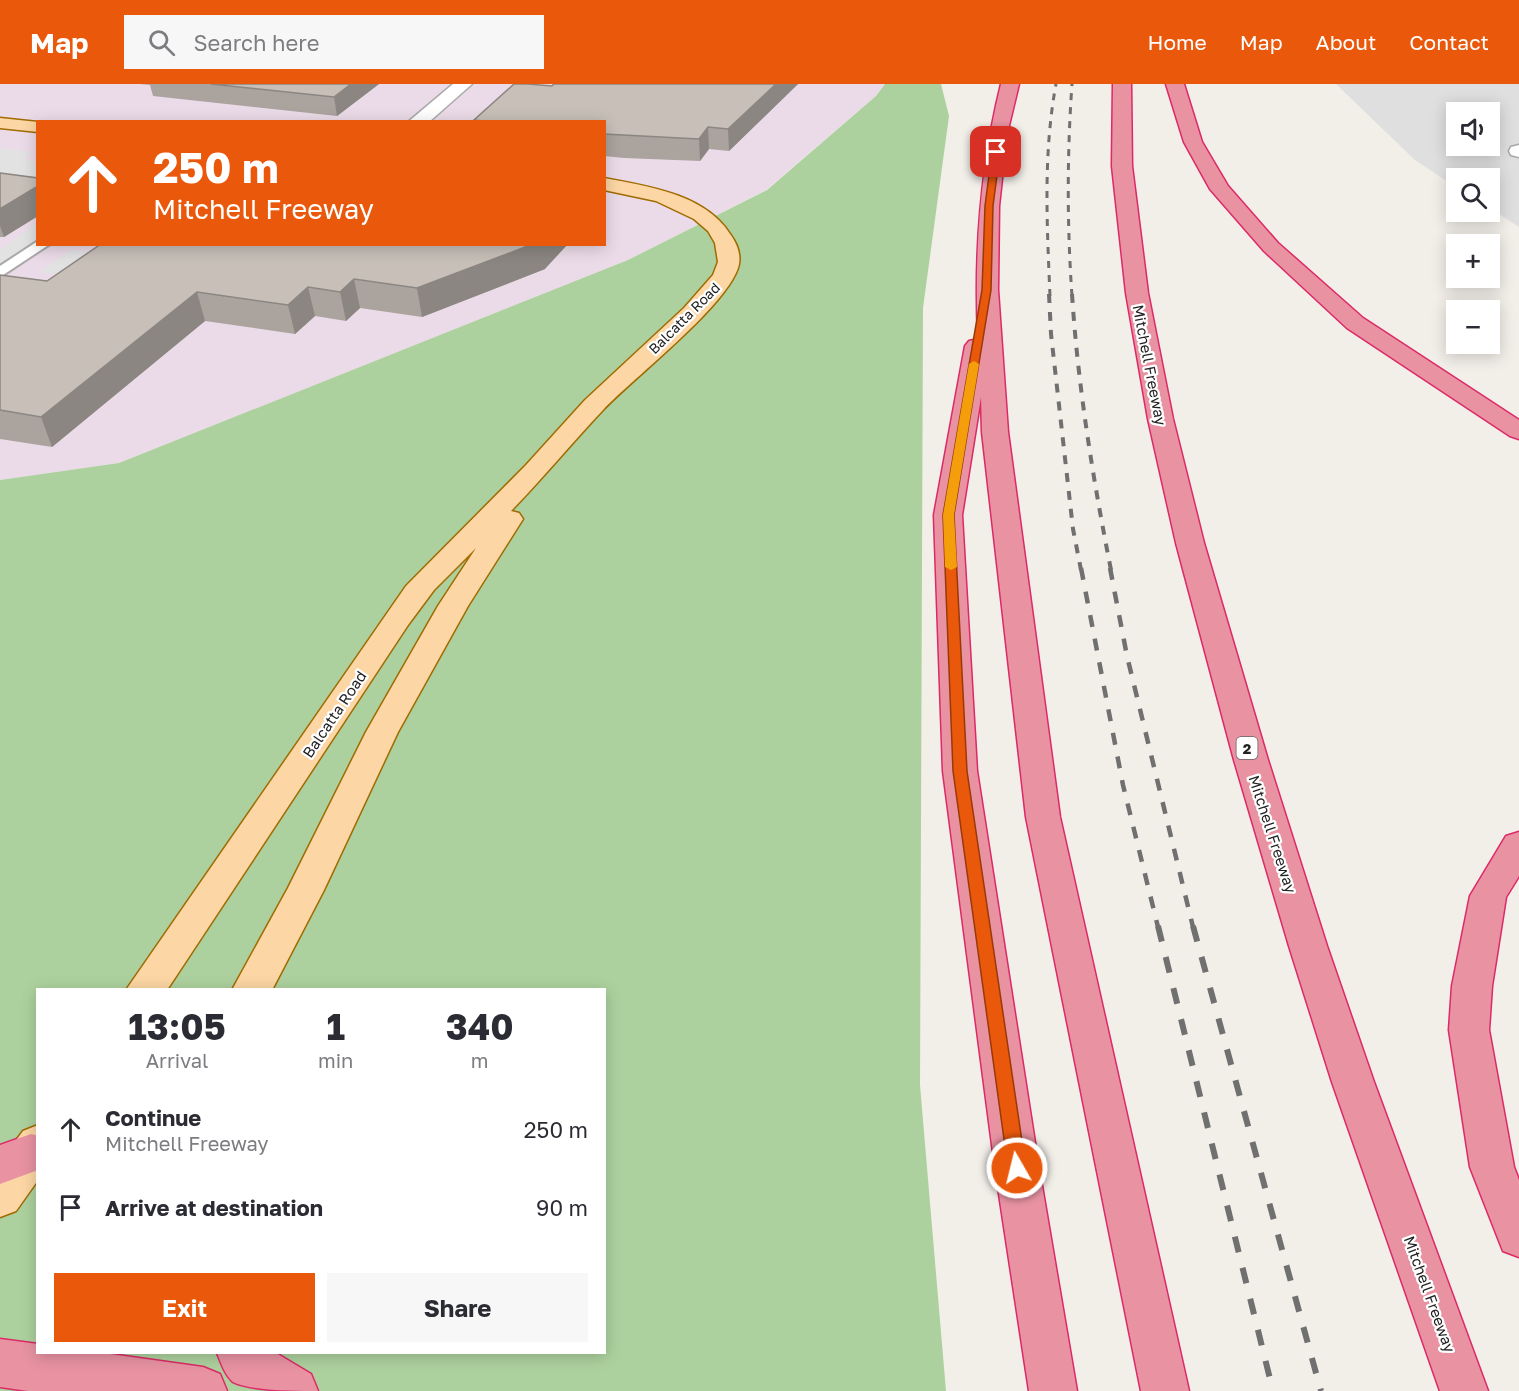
<!DOCTYPE html>
<meta charset="utf-8">
<style>
body{margin:0;font-family:"Golos Text",sans-serif;background:#f7f7f7;color:#2b2b33;height:100vh;display:flex;flex-direction:column;font-size:22px;white-space:nowrap}
*{box-sizing:border-box;margin:0}
p{font-size:20px;color:#7c7c81}
.icon{flex:none;width:33px;height:33px;fill:none;stroke:currentColor;stroke-width:2;stroke-linecap:round;stroke-linejoin:round}
.map{position:relative;flex:1;overflow:hidden}
.panel{position:absolute;left:36px;top:904px;width:570px;height:366px;display:flex;flex-direction:column;background:#fff;border-radius:0px;box-shadow:0 3px 15px #0003}
.panel>*{flex:none}
.top-card{position:absolute;left:36px;top:36px;width:570px;height:126px;border-radius:0px;box-shadow:0 3px 15px #0003;background:#ea580c;color:#fff;overflow:hidden}
.fabs{position:absolute;left:1446px;top:18px;display:grid;gap:12px}
.fabs a{display:grid;place-items:center;width:54px;height:54px;border-radius:0px;background:#fff;box-shadow:0 3px 15px #0003;font-size:30px}
.pin{position:absolute;display:grid;place-items:center;width:51px;height:51px;color:#fff;margin:-26px;border-radius:12px;box-shadow:0 3px 9px #0006}
.me{position:absolute;width:66px;margin:-33px;rotate:352deg;stroke-linejoin:round;filter:drop-shadow(0 0 4px #0008)}
.turn{display:flex;align-items:center;gap:21px;height:126px;padding:0 18px;font-size:27px}
.turn .icon{width:78px;height:78px;stroke-width:2.5}
.turn b{display:block;font-size:42px;line-height:51px}
.eta{display:flex;justify-content:space-evenly;align-items:center;height:102px;text-align:center}
.eta b{font-size:36px;font-weight:700;line-height:42px}
.cta{display:flex;gap:12px;margin-top:auto;padding:12px 18px}
.cta a{flex:1;height:69px;border-radius:0px;background:#ea580c;color:#fff;font-size:24px;font-weight:700;line-height:69px;text-align:center}
.cta a+a{background:#f7f7f7;color:#2b2b33}
ul{padding:0;list-style:none}
li{display:flex;align-items:center;gap:18px;height:78px;padding:0 18px}
li div{flex:1}
li b{display:block;font-size:22px}
li em{font-style:normal}
header{display:flex;align-items:center;gap:36px;box-sizing:border-box;height:84px;padding:0 30px;background:#ea580c;color:#fff}
header strong{font-size:28px}
nav{display:flex;gap:33px;margin-inline-start:auto;font-size:21px}
.search{width:420px;height:54px;background:#f7f7f7;display:flex;align-items:center;gap:15px;box-sizing:border-box;padding:0 21px;border-radius:0px;color:#7c7c81;font-size:22px}
.map>svg:first-child{display:block}
.residential{fill:#e0dfdf;fill-rule:evenodd}
.industrial{fill:#ebdbe8;fill-rule:evenodd}
.forest{fill:#add19e;fill-rule:evenodd}
.parking{fill:#e2e2e2}
.lines{fill:none;stroke-linecap:round;stroke-linejoin:round}
.lane-casing{stroke:#a9a9a9;stroke-width:4}
.street-casing{stroke:#a9a9a9;stroke-width:3}
.primary-casing{stroke:#a06b00;stroke-width:3}
.highway-casing{stroke:#dc2a67;stroke-width:3}
.lane{fill:#fff;fill-rule:evenodd}
.street{fill:#fff;fill-rule:evenodd}
.primary{fill:#fcd6a4;fill-rule:evenodd}
.highway{fill:#e892a2;fill-rule:evenodd}
.rail-far3{stroke:#707070;stroke-width:3;stroke-dasharray:7 7;stroke-linecap:butt}
.rail-far2{stroke:#707070;stroke-width:4;stroke-dasharray:9 9;stroke-linecap:butt}
.rail-far1{stroke:#707070;stroke-width:4.5;stroke-dasharray:12 12;stroke-linecap:butt}
.rail{stroke:#707070;stroke-width:6;stroke-dasharray:16 16;stroke-linecap:butt}
.wall{fill:#aba49e}
.shaded-wall{fill:#8b8681}
.building{fill:#c7bfb8;stroke:#8b8681;stroke-width:1.5}
.route{fill:#ea580c;stroke:#983908;stroke-width:1.5}
.slow{fill:#f59e0b}
.labels{text-anchor:middle;dominant-baseline:central;stroke-width:4.5;stroke-linejoin:round;paint-order:stroke}
.far-street-label{font-size:14px;fill:#222;stroke:#fff}
.shield{fill:#fff;stroke:#646464;stroke-width:1.5}
.shield-label{font-size:14px;font-weight:bold;fill:#222}
.street-label{font-size:15px;fill:#222;stroke:#fff}
</style>
<header>
<strong>Map</strong>
<div class="search"><svg class="icon" aria-label="search" viewBox="0 0 24 24"><circle cx="10" cy="10" r="6"/><path d="M15 15l6 6"/></svg>Search here</div>
<nav><a>Home</a><a>Map</a><a>About</a><a>Contact</a></nav>
</header>
<div class="map">
<svg width="1519" height="1307" viewBox="0 0 1519 1307">
<rect width="100%" height="100%" fill="#f2efe9"/>
<!-- residential -->
<path class="residential" d="M 1336,0 L 1519,0 L 1519,143 L 1490,124 L 1490,94 L 1456,94 L 1456,103 L 1415,76 ZM 1456,28 L 1490,28 L 1490,62 L 1456,62 Z"/>
<!-- industrial -->
<path class="industrial" d="M 0,0 L 885,0 L 876,12 L 766,106 L 628,176 L 119,379 L 0,396 ZM 38,38 L 604,38 L 604,160 L 38,160 Z"/>
<!-- forest -->
<path class="forest" d="M 885,0 L 941,0 L 949,32 L 923,224 L 920,1001 L 946,1307 L 0,1307 L 0,396 L 119,379 L 628,176 L 767,106 L 876,12 ZM 38,906 L 604,906 L 604,1269 L 38,1269 Z"/>
<!-- parking -->
<g class="parking">
<path d="M 0,64 L 33,68 L 26,73 L 29,77 L 37,78 L 37,97 L 0,93 Z"/>
<path d="M 37,139 L 37,157 L 0,181 L 0,165 Z"/>
<path d="M 71,166 L 126,173 L 96,196 L 39,188 Z"/>
</g>
<g class="lines">
<!-- lane casing -->
<g class="lane-casing">
<path id="lane" d="M 38,157 L 38,160 L 50,160 L 0,193 L 0,182 Z"/>
</g>
<!-- street casing -->
<g class="street-casing">
<g id="street">
<path d="M 453,0 L 472,0 L 429,38 L 408,38 Z"/>
<path d="M 1519,61 L 1519,73 L 1511,71 L 1509,67 L 1511,63 Z"/>
</g>
</g>
<!-- primary casing -->
<g class="primary-casing">
<g id="primary">
<path d="M 0,34 L 38,38 L 38,48 L 0,44 Z"/>
<path d="M 604,94 C 647,102 705,110 730,150 C 736,158 741,169 739,180 C 732,218 633,294 603,326 C 572,359 543,394 511,427 L 519,429 L 523,435 L 468,522 L 398,648 L 324,806 L 272,906 L 232,906 L 288,804 L 366,648 L 438,522 L 476,464 L 434,506 L 408,541 L 167,906 L 126,906 L 406,502 L 526,381 L 585,316 L 684,224 L 713,191 L 718,178 L 715,159 L 708,147 L 694,135 L 656,117 L 604,106 Z"/>
<path d="M 38,1041 L 38,1096 L 16,1127 L 0,1133 L 0,1078 L 23,1047 Z"/>
</g>
</g>
<!-- highway casing -->
<g class="highway-casing">
<g id="highway">
<path d="M 1001,0 L 1019,0 L 1007,50 L 999,122 L 998,206 L 1008,348 L 1060,733 L 1189,1307 L 1141,1307 L 1026,733 L 982,348 L 981,313 L 962,431 L 977,687 L 1039,1084 L 1077,1307 L 1029,1307 L 995,1084 L 943,687 L 934,431 L 965,262 L 969,257 L 978,255 C 974,168 980,85 1001,0 Z"/>
<path d="M 1113,0 L 1131,0 L 1132,82 L 1148,209 L 1173,335 L 1204,459 L 1268,676 L 1327,862 L 1374,998 L 1488,1307 L 1440,1307 L 1332,998 L 1289,862 L 1234,676 L 1176,459 L 1148,335 L 1126,209 L 1112,82 Z"/>
<path d="M 1166,0 L 1184,0 L 1202,58 L 1228,102 L 1278,159 L 1363,234 L 1519,336 L 1519,355 L 1510,352 L 1347,244 L 1264,167 L 1210,105 L 1184,58 Z"/>
<path d="M 1519,748 L 1519,792 L 1506,813 L 1492,902 L 1489,946 L 1514,1083 L 1519,1096 L 1519,1173 L 1503,1167 L 1470,1083 L 1449,946 L 1452,902 L 1470,812 L 1506,752 Z"/>
<path d="M 31,1050 L 38,1052 L 38,1086 L 0,1100 L 0,1061 Z"/>
<path d="M 0,1255 L 38,1260 L 38,1269 L 103,1269 L 203,1283 L 220,1290 L 227,1307 L 28,1307 L 0,1303 Z"/>
<path d="M 217,1269 L 276,1269 L 311,1290 L 318,1307 C 296,1307 251,1307 233,1298 C 225,1291 221,1279 217,1269 Z"/>
</g>
</g>
<!-- lane -->
<use href="#lane" class="lane"/>
<!-- street -->
<use href="#street" class="street"/>
<!-- primary -->
<use href="#primary" class="primary"/>
<!-- highway -->
<use href="#highway" class="highway"/>
<!-- rail-far3 -->
<g class="rail-far3">
<path d="M 1050,212 C 1047,141 1043,70 1056,0"/>
<path d="M 1072,212 C 1067,141 1067,71 1072,0"/>
</g>
<!-- rail-far2 -->
<g class="rail-far2">
<path d="M 1049,210 L 1051,250 L 1073,445 L 1081,486"/>
<path d="M 1072,210 C 1078,303 1093,395 1111,486"/>
</g>
<!-- rail-far1 -->
<g class="rail-far1">
<path d="M 1081,484 L 1123,701 L 1158,843"/>
<path d="M 1110,484 L 1127,572 L 1193,843"/>
</g>
<!-- rail -->
<g class="rail">
<path d="M 1158,842 L 1273,1307"/>
<path d="M 1193,842 L 1321,1307"/>
</g>
</g>
<!-- wall -->
<g class="wall">
<path d="M 140,0 L 379,0 L 337,32 L 153,12 L 150,1 Z"/>
<path d="M 554,0 L 798,0 L 729,67 L 709,65 L 700,77 L 624,74 L 604,72 L 604,38 L 474,38 L 474,36 L 552,2 Z"/>
<path d="M 0,89 L 38,94 L 38,132 L 4,153 L 0,153 Z"/>
<path d="M 545,185 L 422,233 L 360,224 L 346,237 L 315,232 L 295,250 L 205,237 L 52,363 L 0,355 L 0,191 L 47,197 Z"/>
</g>
<!-- shaded-wall -->
<g class="shaded-wall">
<path d="M 351,0 L 379,0 L 337,32 L 334,13 Z"/>
<path d="M 776,0 L 798,0 L 729,67 L 728,45 Z"/>
<path d="M 708,43 L 709,65 L 700,77 L 699,55 Z"/>
<path d="M 38,102 L 38,132 L 4,153 L 0,142 L 0,125 Z"/>
<path d="M 533,160 L 568,160 L 545,185 L 422,233 L 417,204 Z"/>
<path d="M 354,195 L 360,224 L 346,237 L 340,208 Z"/>
<path d="M 308,203 L 315,232 L 295,250 L 288,221 Z"/>
<path d="M 197,208 L 205,237 L 52,363 L 41,333 Z"/>
</g>
<!-- building -->
<g class="building">
<path d="M 211,0 L 351,0 L 334,13 Z"/>
<path d="M 514,0 L 528,0 L 552,2 L 554,0 L 776,0 L 728,45 L 708,43 L 699,55 L 604,50 L 604,38 L 491,38 L 474,36 Z"/>
<path d="M 0,89 L 38,94 L 38,102 L 0,125 Z"/>
<path d="M 101,160 L 533,160 L 417,204 L 354,195 L 340,208 L 308,203 L 288,221 L 197,208 L 41,333 L 0,326 L 0,191 L 47,197 Z"/>
</g>
<!-- route -->
<path class="route" d="M 996,65 L 1000,68 L 993,122 L 991,206 L 954,431 L 967,687 L 1026,1084 L 1023,1089 L 1017,1092 L 1010,1089 L 1008,1084 L 953,687 L 943,431 L 982,206 L 985,122 L 992,68 Z"/>
<!-- slow -->
<path class="slow" d="M 974,277 L 979,280 L 954,431 L 957,483 L 951,486 L 945,483 L 943,431 L 969,280 Z"/>
<g class="labels">
<!-- far-street labels -->
<g class="far-street-label">
<text transform="translate(684 234) rotate(-45)">Balcatta Road</text>
</g>
<!-- shield labels -->
<rect class="shield" x="1236.5" y="653" width="21" height="22" rx="4.5"/>
<g class="shield-label">
<text x="1247" y="664">2</text>
</g>
<!-- street labels -->
<g class="street-label">
<text transform="translate(1150 281) rotate(79)">Mitchell Freeway</text>
<text transform="translate(334 630) rotate(-56)">Balcatta Road</text>
<text transform="translate(1273 750) rotate(72)">Mitchell Freeway</text>
<text transform="translate(1430 1210) rotate(70)">Mitchell Freeway</text>
</g>
</g>
</svg>
<div class="fabs">
<a><svg class="icon" aria-label="sound" viewBox="0 0 24 24"><path d="M4 9h4l5-4v14l-5-4H4zM17 9q2 3 0 6"/></svg></a>
<a><svg class="icon" aria-label="search" viewBox="0 0 24 24"><circle cx="10" cy="10" r="6"/><path d="M15 15l6 6"/></svg></a>
<a>+</a>
<a>−</a>
</div>
<div class="pin" style="left:996px;top:68px;background:#d93025"><svg class="icon" aria-label="arrive" viewBox="0 0 24 24"><path d="M6 21V4h12l-3 4 3 4H6"/></svg></div>
<svg class="me" style="left:1017px;top:1084px" viewBox="-20 -20 40 40"><circle r="17" fill="#ea580c" stroke="#fff" stroke-width="3"/><path d="M0-11L8 9 0 5-8 9z" fill="#fff"/></svg>
<div class="top-card">
<div class="turn"><svg class="icon" aria-label="ahead" viewBox="0 0 24 24"><path d="M12 20V5M6 11l6-6 6 6"/></svg><div><b>250 m</b>Mitchell Freeway</div></div>
</div>
<section class="panel">
<div class="eta">
<div><b>13:05</b><p>Arrival</p></div>
<div><b>1</b><p>min</p></div>
<div><b>340</b><p>m</p></div>
</div>
<ul>
<li><svg class="icon" aria-label="ahead" viewBox="0 0 24 24"><path d="M12 20V5M6 11l6-6 6 6"/></svg><div><b>Continue</b><p>Mitchell Freeway</p></div><em>250 m</em></li>
<li><svg class="icon" aria-label="arrive" viewBox="0 0 24 24"><path d="M6 21V4h12l-3 4 3 4H6"/></svg><div><b>Arrive at destination</b></div><em>90 m</em></li>
</ul>
<div class="cta"><a>Exit</a><a>Share</a></div>
</section>
</div>
